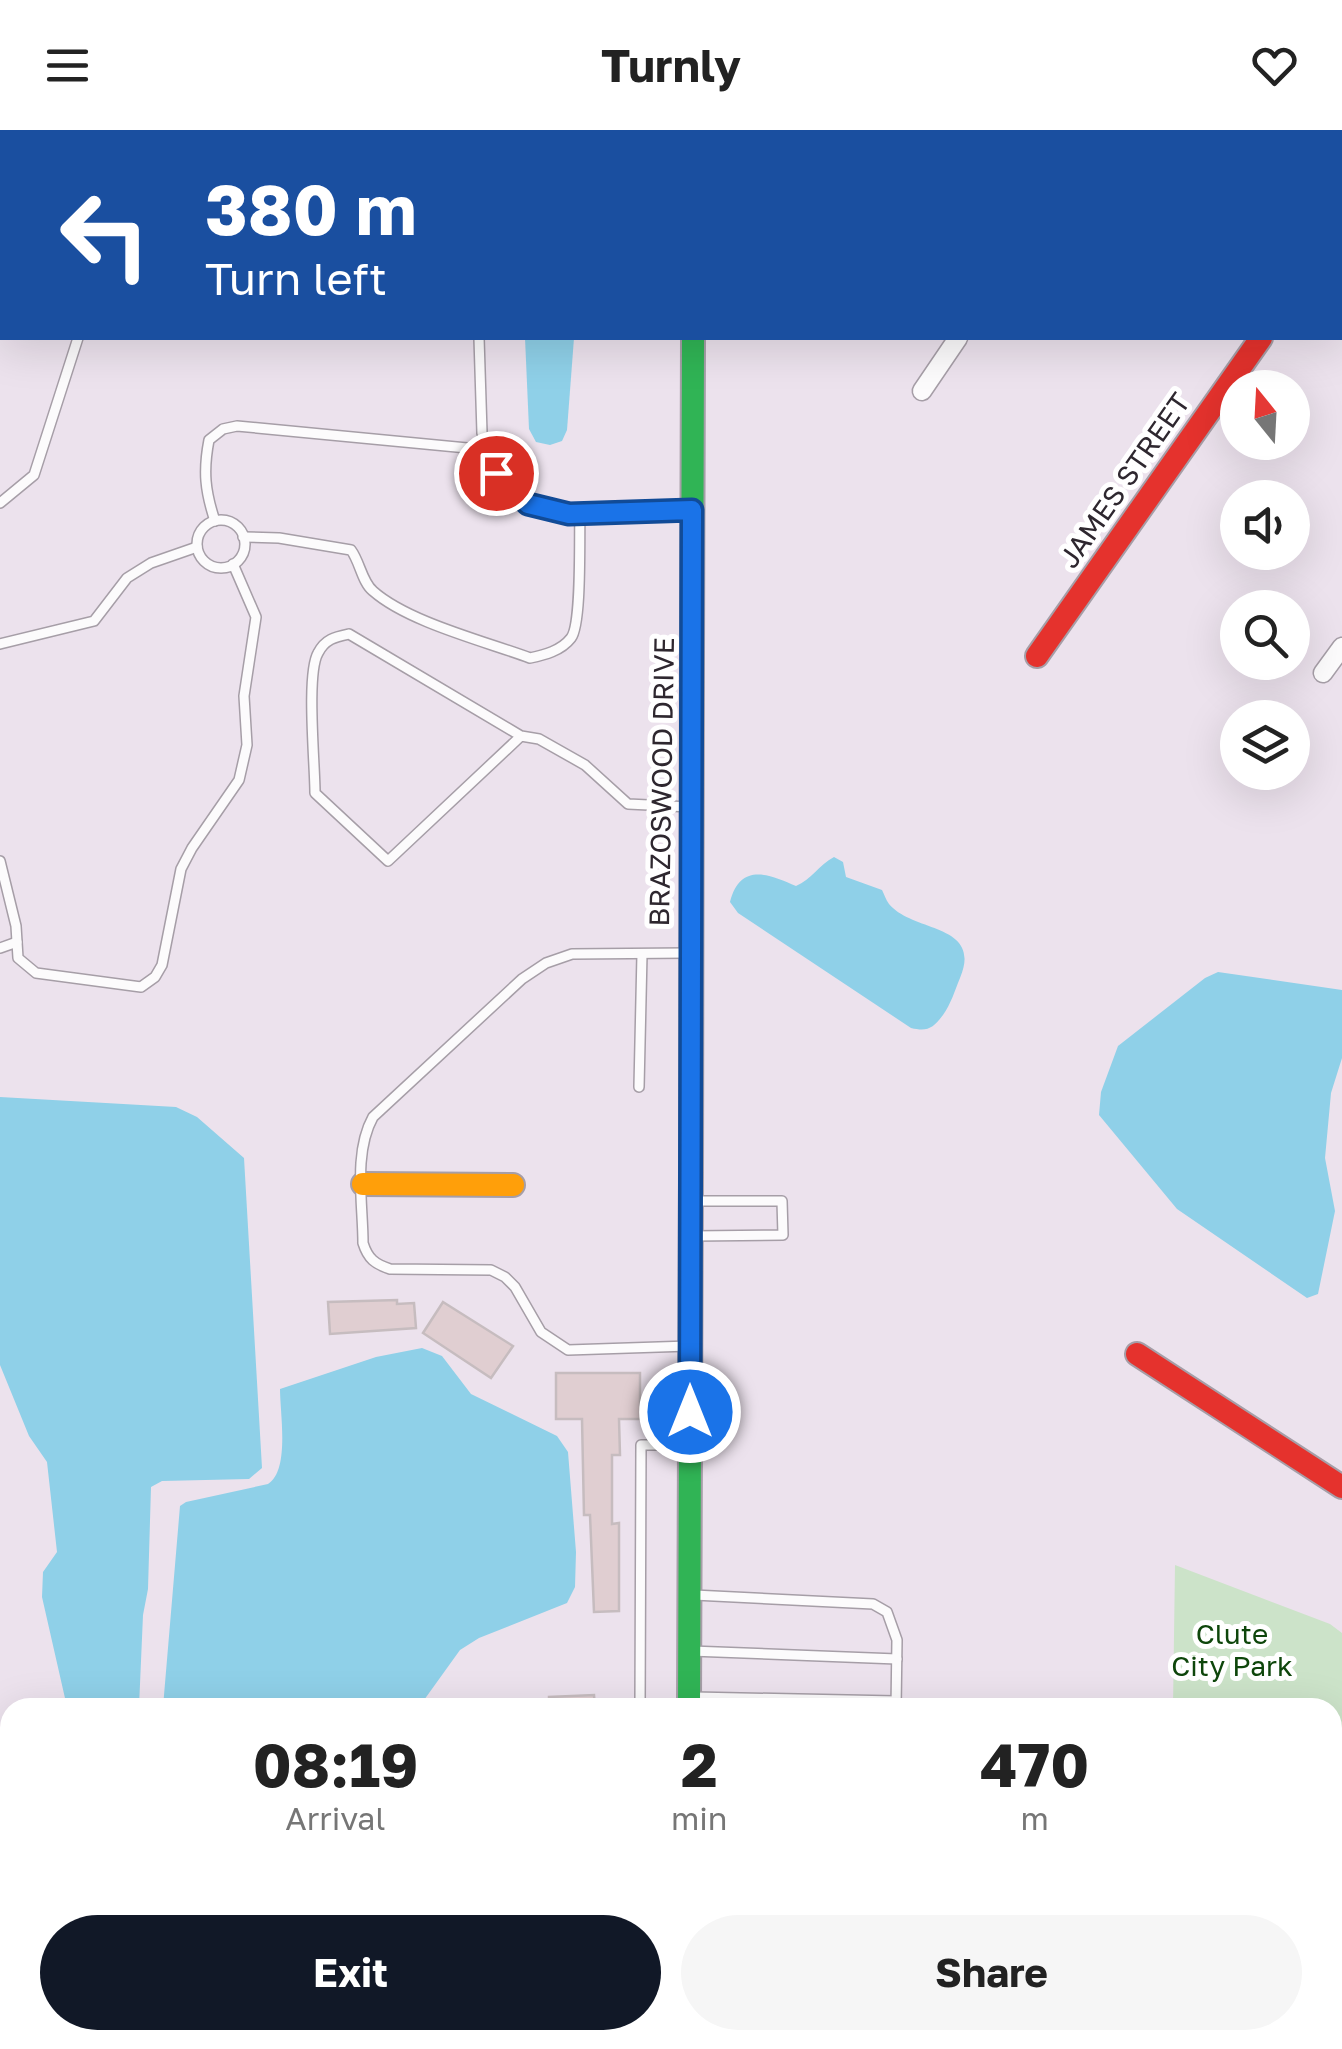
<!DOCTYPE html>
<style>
body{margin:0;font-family:"Golos Text",sans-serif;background:#f6f6f6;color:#222;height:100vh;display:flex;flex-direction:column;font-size:38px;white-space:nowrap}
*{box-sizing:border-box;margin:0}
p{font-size:32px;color:#767676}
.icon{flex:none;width:55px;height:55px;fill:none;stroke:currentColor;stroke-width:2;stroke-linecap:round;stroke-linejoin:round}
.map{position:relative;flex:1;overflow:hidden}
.sheet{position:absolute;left:0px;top:1568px;width:1342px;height:352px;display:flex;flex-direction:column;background:#fff;border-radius:30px 30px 0 0;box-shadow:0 10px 40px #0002}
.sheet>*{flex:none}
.guide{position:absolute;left:0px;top:0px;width:1342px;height:210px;box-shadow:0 10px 40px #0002;background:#1a4fa0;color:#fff;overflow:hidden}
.needle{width:65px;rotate:342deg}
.fabs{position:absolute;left:1220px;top:240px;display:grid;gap:20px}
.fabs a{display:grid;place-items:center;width:90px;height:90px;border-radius:50%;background:#fff;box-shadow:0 10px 40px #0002;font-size:50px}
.pin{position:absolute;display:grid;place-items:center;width:85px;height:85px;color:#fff;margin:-42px;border:5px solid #fff;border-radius:50%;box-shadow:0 2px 10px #0007}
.me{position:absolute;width:110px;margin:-55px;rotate:0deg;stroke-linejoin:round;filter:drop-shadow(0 0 8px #0008)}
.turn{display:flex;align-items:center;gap:35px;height:210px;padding:0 40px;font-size:45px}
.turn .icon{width:130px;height:130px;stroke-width:2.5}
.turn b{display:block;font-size:70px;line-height:85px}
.eta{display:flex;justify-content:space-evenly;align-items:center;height:170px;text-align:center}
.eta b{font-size:60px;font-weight:700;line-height:70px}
.primary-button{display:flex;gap:20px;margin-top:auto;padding:20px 40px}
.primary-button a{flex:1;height:115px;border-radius:60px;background:#111827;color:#fff;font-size:40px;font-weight:700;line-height:115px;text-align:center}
.primary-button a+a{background:#f6f6f6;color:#222}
header{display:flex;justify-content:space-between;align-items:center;height:130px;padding:0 40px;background:#fff;font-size:45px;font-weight:700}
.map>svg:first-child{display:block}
.education{fill:#e2d3e0}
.green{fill:#cce3c9}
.water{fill:#8fd0e8}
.building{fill:#e0ced1;stroke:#c6bcbf;stroke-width:2.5}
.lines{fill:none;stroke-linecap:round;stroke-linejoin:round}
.lane-casing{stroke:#a69ea7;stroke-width:12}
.street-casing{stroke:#a69ea7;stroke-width:21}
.fast-casing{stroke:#a69ea7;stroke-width:26}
.slow-casing{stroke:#a69ea7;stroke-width:26}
.jam-casing{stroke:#a69ea7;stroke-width:26}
.lane{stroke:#fcfbfc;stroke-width:9}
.street{stroke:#fcfbfc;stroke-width:18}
.fast{stroke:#30b455;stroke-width:22}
.slow{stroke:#ff9f0a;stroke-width:22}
.jam{stroke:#e5322d;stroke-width:22}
.route-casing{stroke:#114b97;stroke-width:25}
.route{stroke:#1a73e8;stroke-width:18}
.labels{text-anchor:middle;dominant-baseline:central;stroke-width:10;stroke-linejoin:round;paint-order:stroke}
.street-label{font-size:28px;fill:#2e272f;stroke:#fff}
.park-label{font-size:28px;fill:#0e460b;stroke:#fff}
</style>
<header><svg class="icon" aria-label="menu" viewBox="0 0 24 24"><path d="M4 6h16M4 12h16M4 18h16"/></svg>Turnly<svg class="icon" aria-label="heart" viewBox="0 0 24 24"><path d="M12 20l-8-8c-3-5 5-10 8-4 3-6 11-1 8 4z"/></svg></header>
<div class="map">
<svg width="1342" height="1919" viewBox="0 0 1342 1919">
<rect width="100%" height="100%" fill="#ece2ed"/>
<!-- education -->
<path class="education" d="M 10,1897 L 10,1910 L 674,1910 L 673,1919 L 0,1919 L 0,1900 Z"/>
<!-- green -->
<g class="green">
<path d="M 1175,1435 L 1330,1494 L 1342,1503 L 1342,1919 L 1166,1919 L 1150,1910 L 1332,1910 L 1332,1578 L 1173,1577 Z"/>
<path d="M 376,1910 L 631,1910 L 632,1919 L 379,1919 Z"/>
<path d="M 705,1910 L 1070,1910 L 1064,1919 L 703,1919 Z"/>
</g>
<!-- water -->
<g class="water">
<path d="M 525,208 L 574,208 L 567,300 L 562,311 L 550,315 L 536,312 L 529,299 Z"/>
<path d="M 834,727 L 843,732 L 846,747 L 882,760 C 884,764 886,770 889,774 C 913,803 983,793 960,848 C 955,860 951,874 943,885 C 933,898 928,902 911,898 L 738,783 L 730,772 C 740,732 769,744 796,756 C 811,750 819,735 834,727 Z"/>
<path d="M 1218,842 L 1342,860 L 1342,928 L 1331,963 L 1325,1028 L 1335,1081 L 1318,1164 L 1307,1168 L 1177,1079 L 1099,985 L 1101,962 L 1118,916 L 1205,848 Z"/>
<path d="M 0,967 L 176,977 L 197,987 L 244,1028 L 262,1338 L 249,1349 L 162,1351 L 151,1357 L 148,1459 L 143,1485 L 139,1577 L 67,1577 L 42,1467 L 43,1442 L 57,1422 L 47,1332 L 29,1306 L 0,1235 Z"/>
<path d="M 422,1218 L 442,1226 L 471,1264 L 557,1306 L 568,1322 L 576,1422 L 575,1457 L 567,1473 L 479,1508 L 460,1520 L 419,1577 L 163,1577 L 180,1376 L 186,1372 L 268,1354 C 290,1340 280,1284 280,1259 L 376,1227 Z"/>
</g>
<!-- building -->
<g class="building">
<path d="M 397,1170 L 397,1174 L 414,1173 L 416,1198 L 330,1204 L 328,1172 Z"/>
<path d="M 443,1172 L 513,1216 L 491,1248 L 423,1203 Z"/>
<path d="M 556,1243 L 640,1243 L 640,1289 L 619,1289 L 620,1325 L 612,1325 L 612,1394 L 619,1393 L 619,1481 L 594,1482 L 590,1385 L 584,1385 L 582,1289 L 556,1289 Z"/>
<path d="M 594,1565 L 595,1578 L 549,1578 L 549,1567 Z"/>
</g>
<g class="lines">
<!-- lane casing -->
<g class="lane-casing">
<g id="lane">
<path d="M 423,0 L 427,2"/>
<path d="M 364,2 L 366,0"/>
<path d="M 479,208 L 482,303 L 497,343 L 528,374 L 569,384 L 689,381"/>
<path d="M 0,373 L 34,345 L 78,208"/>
<circle cx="221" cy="414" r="24"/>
<path d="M 215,391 C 205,361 203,341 209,310 L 223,299 L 237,296 L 488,320"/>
<path d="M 243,407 L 279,408 L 351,420 C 360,432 362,452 373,461 C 408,492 484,511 530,528 C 544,525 561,521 571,508 C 582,494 579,407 580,383"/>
<path d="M 0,514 L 94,491 L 127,448 L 151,433 L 197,417"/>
<path d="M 521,606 L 349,504 C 335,507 325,509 318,523 C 306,544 315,634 315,663 L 388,731 L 521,606 L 539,609 L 585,635 L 628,674 L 690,677"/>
<path d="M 0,731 L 16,796 L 18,828 L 36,843 L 141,857 L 155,847 L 162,835 L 181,739 L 192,718 L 239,650 L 247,615 L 244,566 L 256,487 L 233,434"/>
<path d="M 0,818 L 17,812"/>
<path d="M 687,823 L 572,824 L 546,833 L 522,849 L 373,987 C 353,1023 363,1074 363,1113 C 368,1129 375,1134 390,1139 L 491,1140 L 505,1147 L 515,1157 L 541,1202 L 568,1220 L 689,1216"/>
<path d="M 639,957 L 642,824"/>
<path d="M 692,1071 L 782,1071 L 783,1105 L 693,1106"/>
<path d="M 694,1465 L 873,1474 L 887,1482 L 897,1510 L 896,1578"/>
<path d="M 691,1521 L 897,1529"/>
<path d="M 694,1567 L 896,1571"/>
<path d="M 640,1578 L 641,1315 L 686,1315"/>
<path d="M 132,1910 L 139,1919"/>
<path d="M 34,1919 L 65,1910"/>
</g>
</g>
<!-- street casing -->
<g class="street-casing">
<g id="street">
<path d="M 1097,2 L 1098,0"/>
<path d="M 1340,93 L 1342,90"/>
<path d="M 922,261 L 958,208"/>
<path d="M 1323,543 L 1342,517"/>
<path d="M 1126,1910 L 1144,1919"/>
<path d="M 1080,1919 L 1083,1910"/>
</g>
</g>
<!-- fast casing -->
<g class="fast-casing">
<g id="fast">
<path d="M 692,523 L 693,208"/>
<path d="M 689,1578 L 691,1043"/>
<path d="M 682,1919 L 684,1910"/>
</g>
</g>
<!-- slow casing -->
<g class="slow-casing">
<g id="slow">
<path d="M 691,1043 L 692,523"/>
<path d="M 363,1054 L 513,1055"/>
</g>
</g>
<!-- jam casing -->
<g class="jam-casing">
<g id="jam">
<path d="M 781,2 L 783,0"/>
<path d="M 1037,526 L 1261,208"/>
<path d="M 1137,1224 L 1342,1357"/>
</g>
</g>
<!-- lane -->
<use href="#lane" class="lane"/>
<!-- street -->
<use href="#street" class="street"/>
<!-- fast -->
<use href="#fast" class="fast"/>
<!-- slow -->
<use href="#slow" class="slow"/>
<!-- jam -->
<use href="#jam" class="jam"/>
</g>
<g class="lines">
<!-- route casing -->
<g class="route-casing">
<path id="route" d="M 496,343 L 528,374 L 569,384 L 692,380 L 690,1282"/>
</g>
<!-- route -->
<use href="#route" class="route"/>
</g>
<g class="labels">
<!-- street labels -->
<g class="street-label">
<text transform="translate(1124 350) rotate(-55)">JAMES STREET</text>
<text transform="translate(661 652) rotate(-89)">BRAZOSWOOD DRIVE</text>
</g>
<!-- park labels -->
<g class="park-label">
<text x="1232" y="1503">Clute<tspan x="1232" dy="32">City Park</tspan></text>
</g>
</g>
</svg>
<div class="fabs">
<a><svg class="needle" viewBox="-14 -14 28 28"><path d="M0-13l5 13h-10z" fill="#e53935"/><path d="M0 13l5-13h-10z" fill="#767676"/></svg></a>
<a><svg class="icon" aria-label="sound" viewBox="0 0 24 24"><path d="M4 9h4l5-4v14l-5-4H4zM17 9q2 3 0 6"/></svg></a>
<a><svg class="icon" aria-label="search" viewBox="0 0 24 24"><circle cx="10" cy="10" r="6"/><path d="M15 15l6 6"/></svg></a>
<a><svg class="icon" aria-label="layers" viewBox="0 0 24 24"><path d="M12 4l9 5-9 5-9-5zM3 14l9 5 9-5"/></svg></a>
</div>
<div class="pin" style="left:496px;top:343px;background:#d93025"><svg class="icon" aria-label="arrive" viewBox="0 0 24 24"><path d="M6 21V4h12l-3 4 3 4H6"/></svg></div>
<svg class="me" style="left:690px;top:1282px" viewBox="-20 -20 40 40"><circle r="17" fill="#1a73e8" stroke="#fff" stroke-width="3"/><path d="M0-11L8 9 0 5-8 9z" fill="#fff"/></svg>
<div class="guide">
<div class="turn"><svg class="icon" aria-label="left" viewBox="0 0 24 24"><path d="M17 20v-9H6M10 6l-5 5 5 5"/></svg><div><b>380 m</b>Turn left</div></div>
</div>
<section class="sheet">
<div class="eta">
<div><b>08:19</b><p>Arrival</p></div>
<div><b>2</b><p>min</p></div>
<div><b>470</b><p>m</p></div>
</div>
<div class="primary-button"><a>Exit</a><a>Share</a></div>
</section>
</div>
